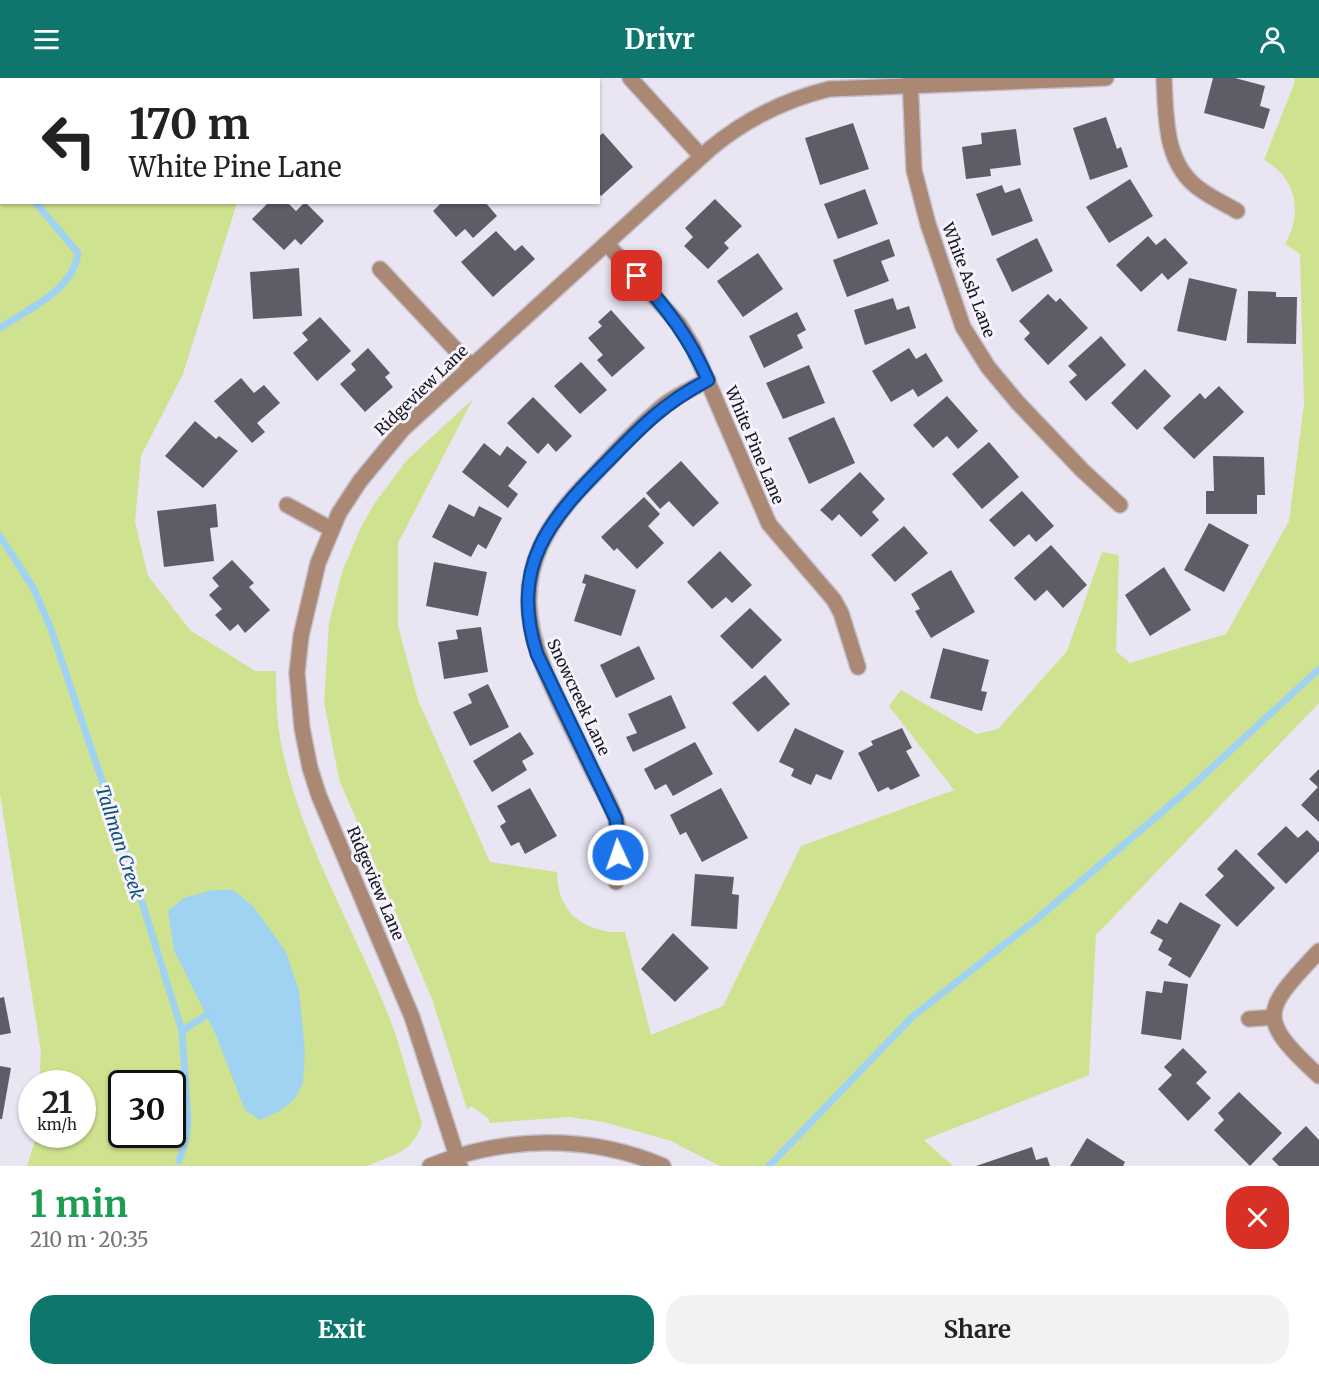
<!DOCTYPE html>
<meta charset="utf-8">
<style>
body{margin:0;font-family:Merriweather,serif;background:#f2f2f2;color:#222;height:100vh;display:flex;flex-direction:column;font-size:22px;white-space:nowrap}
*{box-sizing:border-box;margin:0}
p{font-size:20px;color:#767676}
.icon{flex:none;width:33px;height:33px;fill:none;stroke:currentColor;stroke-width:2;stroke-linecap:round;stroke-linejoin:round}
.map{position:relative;height:1088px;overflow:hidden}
.sheet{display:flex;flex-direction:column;background:#fff;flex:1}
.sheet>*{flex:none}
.banner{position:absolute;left:0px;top:0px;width:600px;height:126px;box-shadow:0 2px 4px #0004;background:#fff;color:#222;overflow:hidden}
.speed{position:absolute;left:18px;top:992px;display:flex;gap:12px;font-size:30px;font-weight:700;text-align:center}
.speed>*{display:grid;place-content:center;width:78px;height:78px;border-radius:50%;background:#fff;box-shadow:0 2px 4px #0004;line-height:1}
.speed small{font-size:15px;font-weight:400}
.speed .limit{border:3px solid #111;border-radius:9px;background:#fff;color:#111}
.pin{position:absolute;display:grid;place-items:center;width:51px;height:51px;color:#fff;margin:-26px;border-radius:12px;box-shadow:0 3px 9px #0006}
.me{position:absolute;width:66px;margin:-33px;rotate:357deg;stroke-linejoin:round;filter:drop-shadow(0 0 4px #0008)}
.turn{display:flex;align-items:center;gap:21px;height:126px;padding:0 30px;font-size:27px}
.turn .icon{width:78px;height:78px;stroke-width:2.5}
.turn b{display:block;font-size:42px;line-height:51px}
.round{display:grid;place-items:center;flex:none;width:63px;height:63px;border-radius:24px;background:#f2f2f2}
.overview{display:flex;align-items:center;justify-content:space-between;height:102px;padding:0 30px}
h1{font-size:36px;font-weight:700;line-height:45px;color:#1e9e55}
.button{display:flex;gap:12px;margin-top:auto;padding:12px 30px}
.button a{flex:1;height:69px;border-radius:24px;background:#0f766e;color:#fff;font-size:24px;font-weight:700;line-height:69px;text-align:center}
.button a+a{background:#f2f2f2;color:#222}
header{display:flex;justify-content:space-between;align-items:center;height:78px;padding:0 30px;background:#0f766e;color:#fff;font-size:27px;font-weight:700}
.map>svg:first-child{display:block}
.green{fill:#cfe290;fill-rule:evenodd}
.water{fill:#a0d2f2}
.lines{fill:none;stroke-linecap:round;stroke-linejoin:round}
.stream{stroke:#a0d2f2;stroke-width:7}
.building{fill:#5f5c67}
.minor-casing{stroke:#c3c0cc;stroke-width:18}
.tertiary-casing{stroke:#c3c0cc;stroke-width:18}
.minor{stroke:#ab8874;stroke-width:15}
.tertiary{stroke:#ab8874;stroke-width:15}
.route-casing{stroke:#114b97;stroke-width:15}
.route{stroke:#1a73e8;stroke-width:10}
.labels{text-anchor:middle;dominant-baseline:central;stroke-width:6;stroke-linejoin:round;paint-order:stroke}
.street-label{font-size:16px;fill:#17161b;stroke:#f6f3fe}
.water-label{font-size:18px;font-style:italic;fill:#0a5175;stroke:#f6f3fe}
</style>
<header><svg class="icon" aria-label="menu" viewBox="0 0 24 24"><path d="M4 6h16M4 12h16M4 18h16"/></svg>Drivr<svg class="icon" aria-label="person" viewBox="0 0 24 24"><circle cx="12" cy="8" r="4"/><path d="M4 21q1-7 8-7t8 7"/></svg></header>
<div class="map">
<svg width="1319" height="1088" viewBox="0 0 1319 1088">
<rect width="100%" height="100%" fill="#e9e5f3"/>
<!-- green -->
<g class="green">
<path d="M 0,0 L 327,0 L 2,2 L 2,124 L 237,125 L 183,296 L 141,378 L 135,444 L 148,498 L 190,552 L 255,593 L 276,593 C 276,622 277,651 284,679 C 305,769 354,851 388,936 C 402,971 410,1009 422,1045 C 413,1075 394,1076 367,1088 L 27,1088 L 37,1056 L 82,1056 L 82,1005 L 39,1005 L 41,974 L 0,716 ZM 122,1005 L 172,1005 L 172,1056 L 122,1056 Z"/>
<path d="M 1294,0 L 1319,0 L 1319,625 L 1096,857 L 1089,997 L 924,1062 L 953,1088 L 720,1088 L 671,1063 L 604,1044 L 569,1039 L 489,1045 L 489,1041 L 472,1028 L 467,1031 L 432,921 L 339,701 L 324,624 L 329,545 L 342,494 L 361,449 L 374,426 L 407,382 L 473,321 L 398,465 L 398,548 L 418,622 L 490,784 L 557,794 C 557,836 586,856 625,854 L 651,957 L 723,928 L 801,768 L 954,712 L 889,628 L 901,612 L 977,656 L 998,651 L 1067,573 L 1102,474 L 1119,477 L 1116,573 L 1130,585 L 1226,556 L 1289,443 L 1304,326 L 1300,176 L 1285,166 C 1303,135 1297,100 1264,82 L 1294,6 Z"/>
</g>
<!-- water -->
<path class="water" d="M 213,812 L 233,812 L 253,828 L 286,874 L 299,912 L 305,973 L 303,1005 L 294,1022 L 278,1034 L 260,1042 L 245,1032 L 215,955 L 174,872 L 168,833 L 184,820 Z"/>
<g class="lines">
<!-- stream -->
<g class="stream">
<path d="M 0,85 L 2,87"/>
<path d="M 0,250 C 29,230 73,213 78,175 L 35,124"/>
<path d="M 0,458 L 34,511 L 51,551 L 132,792 L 182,953 L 188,1043 L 186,1061 L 179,1083"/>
<path d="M 182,953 L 211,934"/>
<path d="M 769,1088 L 912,939 L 1038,840 L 1190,710 L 1319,591"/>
</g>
</g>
<!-- building -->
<g class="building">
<path d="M 1213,0 L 1235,0 L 1265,8 L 1260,28 L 1270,31 L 1264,51 L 1204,35 Z"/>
<path d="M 1106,39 L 1117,71 L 1121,69 L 1128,89 L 1090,102 L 1073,50 Z"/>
<path d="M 853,45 L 869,91 L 820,107 L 805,60 Z"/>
<path d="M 1016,51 L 1021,87 L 990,91 L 991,98 L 966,101 L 962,69 L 982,66 L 981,55 Z"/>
<path d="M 603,55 L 633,89 L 601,118 L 598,115 L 598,59 Z"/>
<path d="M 1130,101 L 1153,138 L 1109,165 L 1086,129 Z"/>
<path d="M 1002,107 L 1005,115 L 1020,110 L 1033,143 L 992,158 L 976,116 Z"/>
<path d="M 865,111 L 878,146 L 838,161 L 824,126 Z"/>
<path d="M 715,121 L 742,148 L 724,165 L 729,170 L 708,191 L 684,168 L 693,159 L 685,150 Z"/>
<path d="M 269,124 L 287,124 L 296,133 L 305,124 L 324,143 L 301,167 L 295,161 L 284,172 L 252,141 Z"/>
<path d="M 442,124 L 485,124 L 497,138 L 473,160 L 465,151 L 456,159 L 433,133 Z"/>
<path d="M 496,153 L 515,173 L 522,167 L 535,181 L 493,219 L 461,184 Z"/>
<path d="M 1148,158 L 1156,167 L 1165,160 L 1188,185 L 1168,202 L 1162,195 L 1141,214 L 1116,187 Z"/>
<path d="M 1037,160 L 1053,193 L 1012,214 L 996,181 Z"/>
<path d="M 889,161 L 895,178 L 881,183 L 889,203 L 847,219 L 833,182 Z"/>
<path d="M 758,175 L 783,211 L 743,239 L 717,203 Z"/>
<path d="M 299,190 L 302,238 L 253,241 L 250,194 Z"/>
<path d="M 1189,200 L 1237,211 L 1226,263 L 1177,253 Z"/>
<path d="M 1248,213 L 1276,214 L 1276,219 L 1297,219 L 1296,266 L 1247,265 Z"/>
<path d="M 1048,216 L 1056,224 L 1060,220 L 1088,250 L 1048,287 L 1024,261 L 1030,255 L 1019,243 Z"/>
<path d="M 893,220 L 897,232 L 909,228 L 916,250 L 865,267 L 854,232 Z"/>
<path d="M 611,232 L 645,270 L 612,299 L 597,282 L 603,277 L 588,260 L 602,248 L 598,244 Z"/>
<path d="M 797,234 L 806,252 L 797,257 L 803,270 L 764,290 L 749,258 Z"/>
<path d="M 320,239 L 351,273 L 317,303 L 293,275 L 308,262 L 302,255 Z"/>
<path d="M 1101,258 L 1126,287 L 1086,323 L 1069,304 L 1077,297 L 1068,288 Z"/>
<path d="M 368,270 L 390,295 L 385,299 L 393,309 L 365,334 L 340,306 L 356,292 L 351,286 Z"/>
<path d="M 909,270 L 916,281 L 926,275 L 943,303 L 918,319 L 913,311 L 891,324 L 872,293 Z"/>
<path d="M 581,284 L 607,312 L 580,336 L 554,308 Z"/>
<path d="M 809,287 L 825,325 L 783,341 L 766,305 Z"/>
<path d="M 1145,291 L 1171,318 L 1137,352 L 1111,325 Z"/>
<path d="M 241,300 L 254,315 L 264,307 L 280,325 L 257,345 L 265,354 L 252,365 L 214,323 Z"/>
<path d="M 1219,308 L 1244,334 L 1194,381 L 1163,350 L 1200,315 L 1205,321 Z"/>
<path d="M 947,318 L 978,353 L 958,371 L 947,358 L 933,370 L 913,347 Z"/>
<path d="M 533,319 L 572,358 L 556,374 L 548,365 L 538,376 L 507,345 Z"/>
<path d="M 834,339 L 855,385 L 809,406 L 788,360 Z"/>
<path d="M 195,343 L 216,361 L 219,358 L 238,373 L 203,410 L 165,378 Z"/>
<path d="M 989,364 L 1019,399 L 982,431 L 952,396 Z"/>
<path d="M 484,365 L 500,378 L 507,368 L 527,384 L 508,408 L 518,416 L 508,430 L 462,394 Z"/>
<path d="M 1213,378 L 1264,379 L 1265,417 L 1257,417 L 1257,436 L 1206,436 L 1206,413 L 1214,413 Z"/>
<path d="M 681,383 L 719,425 L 693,449 L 669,423 L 660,431 L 646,415 Z"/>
<path d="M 860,394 L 885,421 L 872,434 L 879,442 L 861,459 L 839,436 L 832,443 L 820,432 Z"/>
<path d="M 1022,413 L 1054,448 L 1036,464 L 1029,456 L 1014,469 L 989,442 Z"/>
<path d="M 644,419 L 660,436 L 648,448 L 664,465 L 637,491 L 617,470 L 614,473 L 601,459 Z"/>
<path d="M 216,426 L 218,449 L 210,450 L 214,483 L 164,489 L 157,433 Z"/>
<path d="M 449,426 L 474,439 L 479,428 L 502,440 L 486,471 L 478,466 L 471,479 L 432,459 Z"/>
<path d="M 1209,445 L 1249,467 L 1224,514 L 1184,492 Z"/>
<path d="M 904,448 L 928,475 L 895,504 L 871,477 Z"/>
<path d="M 1051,467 L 1087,507 L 1063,530 L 1047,512 L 1035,523 L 1014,500 Z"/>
<path d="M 720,473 L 752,507 L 732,525 L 726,519 L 712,531 L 687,504 Z"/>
<path d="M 232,482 L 254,505 L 249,509 L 270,532 L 245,555 L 238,546 L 230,553 L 215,537 L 222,531 L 209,517 L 219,508 L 212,500 Z"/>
<path d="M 434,484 L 487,494 L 478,538 L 426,528 Z"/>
<path d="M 1164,489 L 1191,532 L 1150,558 L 1125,517 Z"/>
<path d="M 951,492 L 975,534 L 931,560 L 915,533 L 920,531 L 911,516 Z"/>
<path d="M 585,496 L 636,512 L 621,558 L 574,543 L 586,506 L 582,505 Z"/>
<path d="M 750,530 L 782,562 L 752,591 L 720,558 Z"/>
<path d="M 481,549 L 488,594 L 444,601 L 438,564 L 458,561 L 456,552 Z"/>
<path d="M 639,568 L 655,601 L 616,620 L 600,587 Z"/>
<path d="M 943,570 L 989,582 L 981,613 L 987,614 L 982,633 L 930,620 Z"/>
<path d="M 765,597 L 790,626 L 758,654 L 732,625 Z"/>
<path d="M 488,606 L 509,649 L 470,668 L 453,634 L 472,625 L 468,616 Z"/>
<path d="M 671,617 L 686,650 L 633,674 L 626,659 L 637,655 L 628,636 Z"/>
<path d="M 795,650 L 844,673 L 831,702 L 816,696 L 811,707 L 791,698 L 794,691 L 779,684 Z"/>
<path d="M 902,650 L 912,670 L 906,673 L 920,698 L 891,712 L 888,709 L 878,714 L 858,675 L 873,667 L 871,663 Z"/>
<path d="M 520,654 L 534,676 L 522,683 L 527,692 L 492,714 L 473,683 Z"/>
<path d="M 695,664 L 713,696 L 673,718 L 666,706 L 655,712 L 644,691 Z"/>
<path d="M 1319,691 L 1319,744 L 1301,727 L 1318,709 L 1309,701 Z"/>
<path d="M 530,710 L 557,758 L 525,776 L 519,764 L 511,768 L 500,748 L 506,744 L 497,728 Z"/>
<path d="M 721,710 L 748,760 L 702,784 L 686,754 L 680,757 L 670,737 Z"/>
<path d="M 1286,748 L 1298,760 L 1307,752 L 1319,764 L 1319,773 L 1286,806 L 1257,776 Z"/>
<path d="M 1236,771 L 1275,810 L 1237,849 L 1205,817 L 1224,798 L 1217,791 Z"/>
<path d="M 695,796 L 734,799 L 732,816 L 739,817 L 737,851 L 691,848 Z"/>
<path d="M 1180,824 L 1221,847 L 1190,900 L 1168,887 L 1172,880 L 1158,872 L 1163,862 L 1150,855 L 1158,841 L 1167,846 Z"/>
<path d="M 673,855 L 709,890 L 675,924 L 641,891 Z"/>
<path d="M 1164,903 L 1188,906 L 1181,962 L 1141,956 L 1146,913 L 1162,915 Z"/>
<path d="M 4,919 L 11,955 L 0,957 L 0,920 Z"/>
<path d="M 1183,970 L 1207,994 L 1196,1005 L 1211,1020 L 1188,1043 L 1158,1011 L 1172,997 L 1164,989 Z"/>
<path d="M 0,988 L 11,990 L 2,1041 L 0,1041 Z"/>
<path d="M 1239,1014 L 1282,1055 L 1250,1088 L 1214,1052 L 1224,1042 L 1218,1035 Z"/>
<path d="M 1306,1048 L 1319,1062 L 1319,1088 L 1279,1088 L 1272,1081 Z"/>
<path d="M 1087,1060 L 1125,1084 L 1123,1088 L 1070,1088 Z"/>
<path d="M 1032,1069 L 1036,1082 L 1047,1079 L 1050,1088 L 976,1088 Z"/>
</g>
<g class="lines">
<!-- minor casing -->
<g class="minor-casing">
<g id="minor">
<path d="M 630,0 L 701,78"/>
<path d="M 910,0 L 914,92 L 928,146 L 963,249 L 988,289 L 1018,325 L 1082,392 L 1120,427"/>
<path d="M 1164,0 C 1166,39 1164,87 1201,112 C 1212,120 1225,126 1237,133"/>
<path d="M 607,166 L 679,246 L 693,269 L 769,446 L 834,522 L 841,535 L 858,589"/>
<path d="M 380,191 L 471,288"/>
<path d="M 287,427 L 331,451"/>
<path d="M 616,804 C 618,784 622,760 616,741 C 610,723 598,705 590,688 C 536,575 485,506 590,401 C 614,376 637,349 664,327 C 677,317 693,310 708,302"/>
<path d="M 1319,873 C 1263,933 1255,939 1319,998"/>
<path d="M 1249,941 L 1274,939"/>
<path d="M 460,1088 L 412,939 L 319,718 L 310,690 L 302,650 L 297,595 L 301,558 L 312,511 L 318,485 L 339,435 L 360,403 L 403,351 L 711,70 C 746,41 784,22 829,11 L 1106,0"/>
</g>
</g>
<!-- tertiary casing -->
<g class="tertiary-casing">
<path id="tertiary" d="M 430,1088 C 504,1058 589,1056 663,1088"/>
</g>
<!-- minor -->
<use href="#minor" class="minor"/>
<!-- tertiary -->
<use href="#tertiary" class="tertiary"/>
</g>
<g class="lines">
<!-- route casing -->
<g class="route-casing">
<path id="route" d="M 618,777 L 616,741 L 537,576 C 509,488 549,442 608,383 C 643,347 663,326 708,302 C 690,261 667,230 637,198"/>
</g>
<!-- route -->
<use href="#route" class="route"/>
</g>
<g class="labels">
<!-- street labels -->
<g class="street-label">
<text transform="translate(969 202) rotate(69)">White Ash Lane</text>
<text transform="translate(421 312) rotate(-44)">Ridgeview Lane</text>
<text transform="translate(755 367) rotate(67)">White Pine Lane</text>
<text transform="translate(579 619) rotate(65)">Snowcreek Lane</text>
<text transform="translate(376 805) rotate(67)">Ridgeview Lane</text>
</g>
<!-- water labels -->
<g class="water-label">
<text transform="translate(120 764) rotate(72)">Tallman Creek</text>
</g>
</g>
</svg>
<div class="speed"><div>21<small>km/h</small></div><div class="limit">30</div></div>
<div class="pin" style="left:637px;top:198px;background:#d93025"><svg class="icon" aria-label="arrive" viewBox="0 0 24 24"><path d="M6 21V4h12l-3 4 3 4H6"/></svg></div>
<svg class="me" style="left:618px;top:777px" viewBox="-20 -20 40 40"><circle r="17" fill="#1a73e8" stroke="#fff" stroke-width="3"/><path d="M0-11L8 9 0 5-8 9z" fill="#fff"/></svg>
<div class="banner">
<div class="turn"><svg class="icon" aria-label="left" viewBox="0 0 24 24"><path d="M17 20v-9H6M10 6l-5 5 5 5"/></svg><div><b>170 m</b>White Pine Lane</div></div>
</div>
</div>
<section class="sheet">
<div class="overview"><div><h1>1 min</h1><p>210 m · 20:35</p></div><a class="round" style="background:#d93025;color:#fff"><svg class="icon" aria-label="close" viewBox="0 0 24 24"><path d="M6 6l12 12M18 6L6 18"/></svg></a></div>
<div class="button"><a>Exit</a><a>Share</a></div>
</section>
